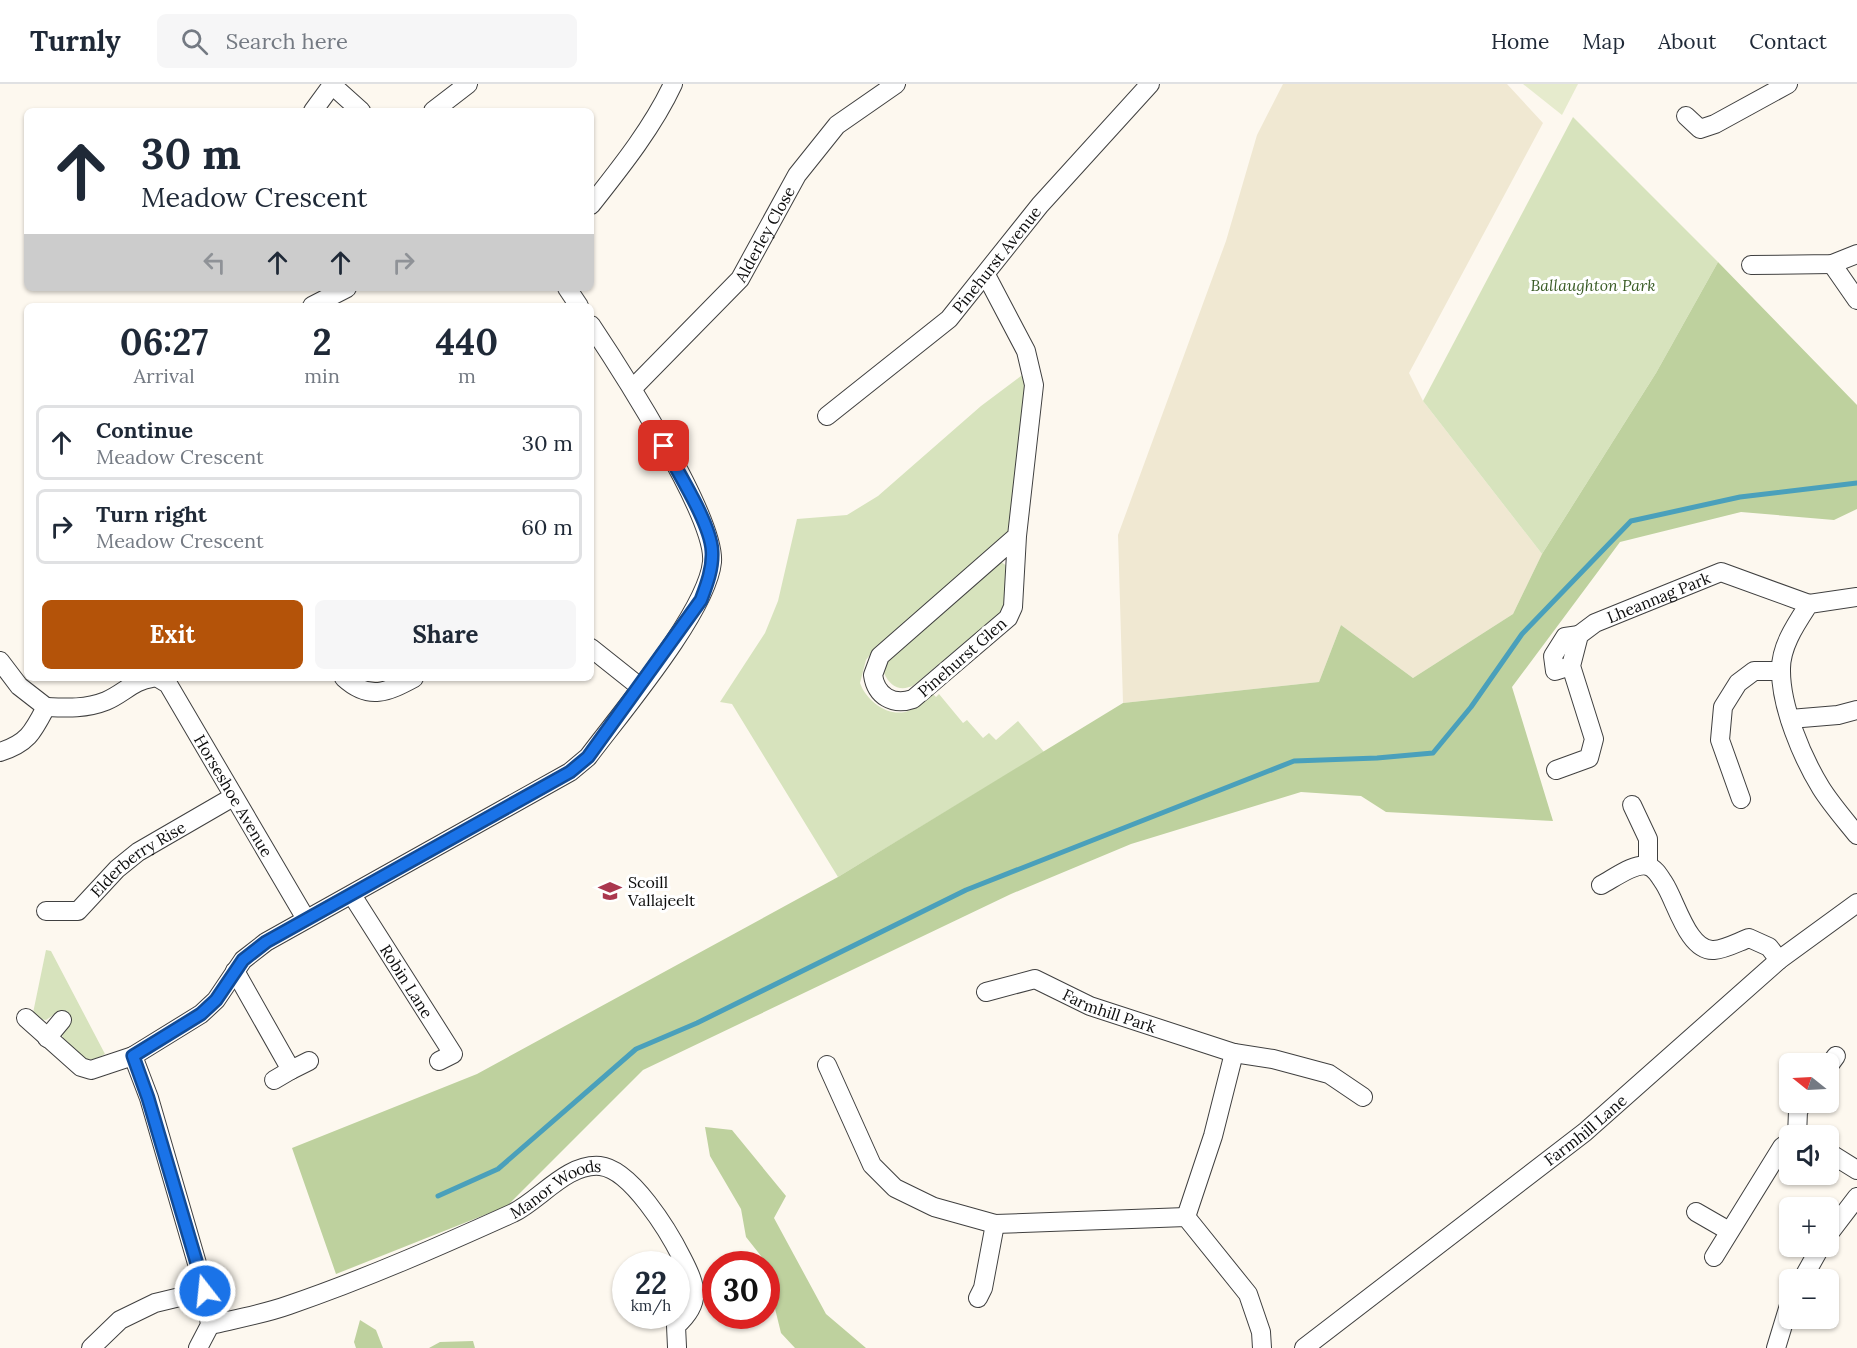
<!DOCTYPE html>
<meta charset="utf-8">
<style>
body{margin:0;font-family:Lora,serif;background:#f6f6f7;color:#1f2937;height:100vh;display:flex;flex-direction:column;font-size:22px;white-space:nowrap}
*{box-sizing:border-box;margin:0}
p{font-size:20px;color:#747a83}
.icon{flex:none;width:33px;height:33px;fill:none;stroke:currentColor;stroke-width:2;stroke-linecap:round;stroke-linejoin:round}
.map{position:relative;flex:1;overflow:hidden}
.side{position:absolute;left:24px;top:219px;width:570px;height:378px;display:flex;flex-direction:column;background:#fff;border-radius:9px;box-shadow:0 2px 4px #0004}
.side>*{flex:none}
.top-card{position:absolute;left:24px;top:24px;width:570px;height:183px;border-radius:9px;box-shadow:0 2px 4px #0004;background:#fff;color:#1f2937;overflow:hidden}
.needle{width:39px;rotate:288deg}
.controls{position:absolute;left:1779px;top:969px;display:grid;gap:12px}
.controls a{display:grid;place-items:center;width:60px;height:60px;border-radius:9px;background:#fff;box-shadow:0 2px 4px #0004;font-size:30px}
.speed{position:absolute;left:612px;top:1167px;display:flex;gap:12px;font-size:30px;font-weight:700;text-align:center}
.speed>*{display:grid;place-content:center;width:78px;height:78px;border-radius:50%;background:#fff;box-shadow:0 2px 4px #0004;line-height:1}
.speed small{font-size:15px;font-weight:400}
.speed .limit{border:9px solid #d22;background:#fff;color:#111}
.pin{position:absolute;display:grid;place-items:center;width:51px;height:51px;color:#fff;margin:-26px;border-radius:12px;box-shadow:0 3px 9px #0006}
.me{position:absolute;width:66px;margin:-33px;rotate:344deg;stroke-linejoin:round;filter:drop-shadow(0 0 4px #0008)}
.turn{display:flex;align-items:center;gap:21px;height:126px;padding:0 18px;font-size:27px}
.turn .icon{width:78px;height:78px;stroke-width:2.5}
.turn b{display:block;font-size:42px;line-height:51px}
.lanes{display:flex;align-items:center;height:57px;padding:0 18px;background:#0003;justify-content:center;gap:30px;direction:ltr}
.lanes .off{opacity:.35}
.eta{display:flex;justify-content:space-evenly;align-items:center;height:102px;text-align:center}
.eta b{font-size:36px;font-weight:800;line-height:42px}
.cta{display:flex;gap:12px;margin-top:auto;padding:12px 18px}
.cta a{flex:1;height:69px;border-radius:9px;background:#b45309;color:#fff;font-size:24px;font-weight:800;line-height:69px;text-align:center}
.cta a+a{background:#f6f6f7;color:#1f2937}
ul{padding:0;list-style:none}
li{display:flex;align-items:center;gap:18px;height:75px;margin:0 12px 9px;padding:0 6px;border:3px solid #e0e1e3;border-radius:9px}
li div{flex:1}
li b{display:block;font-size:22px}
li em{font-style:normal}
header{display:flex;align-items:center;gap:36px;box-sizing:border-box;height:84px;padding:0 30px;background:#fff;border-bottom:2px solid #e0e1e3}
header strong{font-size:28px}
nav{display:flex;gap:33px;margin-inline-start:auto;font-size:21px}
.search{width:420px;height:54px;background:#f6f6f7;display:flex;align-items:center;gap:15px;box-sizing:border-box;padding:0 21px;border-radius:9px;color:#747a83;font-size:22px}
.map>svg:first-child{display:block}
.farmland{fill:#f0e8d2}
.green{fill:#d7e3bd}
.forest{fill:#bed19e}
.pitch{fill:#e6ebcd}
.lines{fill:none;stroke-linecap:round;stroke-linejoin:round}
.stream{stroke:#4aa0bb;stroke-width:5}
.street-casing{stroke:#404040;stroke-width:20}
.street{stroke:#fff;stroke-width:18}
.route-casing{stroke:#114b97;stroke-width:15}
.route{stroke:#1a73e8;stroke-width:10}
.labels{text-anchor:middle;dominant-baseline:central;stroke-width:6;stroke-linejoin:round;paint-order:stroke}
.street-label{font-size:16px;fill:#0d0d0d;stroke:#fff}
.park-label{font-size:16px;font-style:italic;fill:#3a5c26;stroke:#fff}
.poi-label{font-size:16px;fill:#0d0d0d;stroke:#fff;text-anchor:start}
</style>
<header>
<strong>Turnly</strong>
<div class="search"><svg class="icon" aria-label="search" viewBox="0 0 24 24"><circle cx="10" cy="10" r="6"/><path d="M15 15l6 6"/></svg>Search here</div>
<nav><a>Home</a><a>Map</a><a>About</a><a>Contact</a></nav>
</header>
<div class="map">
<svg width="1857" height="1264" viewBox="0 0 1857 1264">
<rect width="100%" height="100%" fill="#fdf8ef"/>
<!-- farmland -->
<path class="farmland" d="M 1283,0 L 1507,0 L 1543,39 L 1409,289 L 1423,317 L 1542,470 L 1513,530 L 1413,594 L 1341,541 L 1319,598 L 1123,619 L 1118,451 L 1226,157 L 1257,51 Z"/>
<!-- green -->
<g class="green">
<path d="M 1573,33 L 1718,178 L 1656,289 L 1542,470 L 1423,317 Z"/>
<path d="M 1025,289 L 1027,314 L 1008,449 L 876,563 L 866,576 L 860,599 C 866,616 886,632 905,628 C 915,626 925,615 932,609 L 936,613 L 939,610 L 963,639 L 967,636 L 983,654 L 989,649 L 996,656 L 1018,637 L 1044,668 L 838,793 L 732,620 L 720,618 L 765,549 L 778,517 L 797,435 L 847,431 L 878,412 L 981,322 Z"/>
<path d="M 1001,478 L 1007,482 L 1006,519 L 1000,529 L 914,601 C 901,608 890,603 884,589 L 889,574 Z"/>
<path d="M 46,866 L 51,867 L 105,970 C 83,983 79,970 63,955 L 62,949 L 69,937 L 58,928 L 46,936 L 39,935 L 33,929 Z"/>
</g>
<!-- forest -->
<g class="forest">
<path d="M 1718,178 L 1857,321 L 1857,425 L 1834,436 L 1741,428 L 1620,458 L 1512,603 L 1553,737 L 1386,728 L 1361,712 L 1301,708 L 1131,760 L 1011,810 L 643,986 L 507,1122 L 336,1190 L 292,1064 L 477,990 L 838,793 L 1123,619 L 1319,598 L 1341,541 L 1413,594 L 1513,530 L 1542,470 L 1656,289 Z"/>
<path d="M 705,1043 L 732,1046 L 786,1112 L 774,1134 L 826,1230 L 866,1264 L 795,1264 L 781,1249 L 767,1192 L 766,1180 L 764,1180 L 761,1172 L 746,1153 L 741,1125 L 710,1072 Z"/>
<path d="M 360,1236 L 376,1246 L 383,1264 L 356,1264 L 354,1258 Z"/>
<path d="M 473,1257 L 475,1264 L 429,1264 L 440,1258 Z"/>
</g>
<!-- pitch -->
<path class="pitch" d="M 1523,0 L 1578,0 L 1562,31 Z"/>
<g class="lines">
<!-- stream -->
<path class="stream" d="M 438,1112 L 498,1085 L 636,965 L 697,939 L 966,806 L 1294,677 L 1377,674 L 1433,669 L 1471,623 L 1522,550 L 1631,437 L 1740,413 L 1857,399"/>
<!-- street casing -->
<g class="street-casing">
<g id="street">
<path d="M 331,0 L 361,27"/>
<path d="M 313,27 L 332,1"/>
<path d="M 433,27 L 468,0"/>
<path d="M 1686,32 L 1700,45 L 1715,40 L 1788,0"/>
<path d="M 591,121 C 621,83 653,43 673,0"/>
<path d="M 1832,180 L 1857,216"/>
<path d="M 1751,181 L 1832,180 L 1857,170"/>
<path d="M 986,191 L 1026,267 L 1034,301 L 1017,452 L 1013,523 L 1008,534 L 913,615 C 893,622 876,612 873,591 L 880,572 L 1017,452"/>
<path d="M 567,204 L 579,222"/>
<path d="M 312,222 L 347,204"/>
<path id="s1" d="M 633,304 L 740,195 L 797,91 L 837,41 L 896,0"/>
<path id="s2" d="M 827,332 L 949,235 L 1040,121 L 1150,0"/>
<path d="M 1857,513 L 1809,520 C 1796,540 1780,563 1781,587 C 1781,623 1802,673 1821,704 C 1831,720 1845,736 1857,751"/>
<path d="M 591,564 L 640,603"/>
<path d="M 0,577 L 19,602 L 46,623"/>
<path d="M 1571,582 L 1555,587 L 1553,572 L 1565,553 L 1579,551"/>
<path id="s3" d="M 158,594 L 168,600 L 306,835"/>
<path d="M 344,594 C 369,617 388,608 414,594"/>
<path d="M 46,623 C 67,624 86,625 106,617 C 123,610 134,596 152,594"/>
<path d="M 1790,635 L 1838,631 L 1857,626"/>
<path d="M 0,668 C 28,659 33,648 46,623"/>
<path id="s4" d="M 1556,686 L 1589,674 L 1594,655 L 1571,582 L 1579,551 L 1595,539 L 1721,488 L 1809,520"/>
<path d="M 1741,715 L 1720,656 L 1723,623 L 1738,599 L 1754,587 L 1781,587"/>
<path d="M 1632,721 L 1648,755 L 1648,782"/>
<path d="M 1601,801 C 1613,795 1635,778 1648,782 C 1655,784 1660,793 1664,799 C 1676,817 1688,868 1714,866 C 1726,865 1738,858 1749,854 L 1769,863 L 1779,876"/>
<path id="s5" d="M 352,811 L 453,970 L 439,977"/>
<path id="s6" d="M 46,827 L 78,827 L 117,785 L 138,768 L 233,713"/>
<path d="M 235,887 L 291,986 L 309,977"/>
<path id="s7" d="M 986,908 L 1035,895 L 1090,922 L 1234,969 L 1213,1052 L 1186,1133"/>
<path d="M 26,934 L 81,983 L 91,986 L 133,972"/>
<path d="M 47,954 L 62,936"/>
<path d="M 1234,969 L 1273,975 L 1329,990 L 1363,1013"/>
<path d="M 827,981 L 872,1081 L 895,1104 L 934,1123 L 995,1140 L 1186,1133 L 1248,1210 L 1261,1248 L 1262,1264"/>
<path d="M 1828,983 L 1836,972"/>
<path d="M 274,996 L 291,986"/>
<path d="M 1797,1052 L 1798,1027 L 1804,1018"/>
<path d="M 1828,1068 L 1857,1086"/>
<path d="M 1696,1128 L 1729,1147"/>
<path d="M 1828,1151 L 1857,1113"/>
<path d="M 1714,1173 L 1782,1063 L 1790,1057"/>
<path d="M 1802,1196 L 1821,1162"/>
<path d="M 978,1214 L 983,1204 L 995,1140"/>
<path id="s8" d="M 210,1241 C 236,1235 264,1230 289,1221 C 365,1195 440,1162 513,1129 C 540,1116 567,1079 600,1082 C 631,1085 669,1148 682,1174 C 697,1203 702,1219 676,1242 L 677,1263"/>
<path d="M 91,1264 L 120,1236 L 155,1219 L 205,1207"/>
<path d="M 198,1264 L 210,1241 L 205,1207 L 149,1014 L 133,972 L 201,930 L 216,916 L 243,876 L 266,858 L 570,688 L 588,673 C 620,630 707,528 712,478 C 716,433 619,283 591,241"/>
<path id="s9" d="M 1304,1264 L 1585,1048 L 1779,876 L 1857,819"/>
<path d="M 1776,1264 L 1790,1218"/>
</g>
</g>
<!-- street -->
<use href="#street" class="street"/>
</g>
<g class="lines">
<!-- route casing -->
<g class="route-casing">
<path id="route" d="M 205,1207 L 148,1014 L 133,972 L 201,930 L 216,916 L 243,876 L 266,858 L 570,688 L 588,673 L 701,516 C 707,500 713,484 712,467 C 711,440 677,387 664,362"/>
</g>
<!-- route -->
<use href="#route" class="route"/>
</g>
<!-- icons -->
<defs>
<g id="school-bare" transform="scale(1.8)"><path d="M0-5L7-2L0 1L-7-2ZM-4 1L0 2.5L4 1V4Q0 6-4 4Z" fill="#aa374f" stroke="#fff" stroke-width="2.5" paint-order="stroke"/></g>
</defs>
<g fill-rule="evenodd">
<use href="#school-bare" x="610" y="807"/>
</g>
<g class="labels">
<!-- street labels -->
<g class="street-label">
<text stroke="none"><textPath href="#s1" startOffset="204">Alderley Close</textPath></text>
<text stroke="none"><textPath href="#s2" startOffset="232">Pinehurst Avenue</textPath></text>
<text stroke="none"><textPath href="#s4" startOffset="252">Lheannag Park</textPath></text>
<text transform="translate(962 573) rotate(-41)">Pinehurst Glen</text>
<text stroke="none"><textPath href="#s3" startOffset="141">Horseshoe Avenue</textPath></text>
<text stroke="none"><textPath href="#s6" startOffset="112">Elderberry Rise</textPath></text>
<text stroke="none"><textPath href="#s5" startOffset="102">Robin Lane</textPath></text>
<text stroke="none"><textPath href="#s7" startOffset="132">Farmhill Park</textPath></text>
<text stroke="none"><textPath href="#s9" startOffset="356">Farmhill Lane</textPath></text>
<text stroke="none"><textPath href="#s8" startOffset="374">Manor Woods</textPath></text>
</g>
<!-- park labels -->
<g class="park-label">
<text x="1593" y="201">Ballaughton Park</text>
</g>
<!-- poi labels -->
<g class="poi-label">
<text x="628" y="798">Scoill<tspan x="628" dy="18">Vallajeelt</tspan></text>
</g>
</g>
</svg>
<div class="controls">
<a><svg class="needle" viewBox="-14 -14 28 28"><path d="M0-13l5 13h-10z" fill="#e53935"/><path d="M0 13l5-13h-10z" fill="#747a83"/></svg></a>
<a><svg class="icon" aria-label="sound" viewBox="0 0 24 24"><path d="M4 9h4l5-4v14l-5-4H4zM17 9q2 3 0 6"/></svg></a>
<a>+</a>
<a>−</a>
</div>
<div class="speed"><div>22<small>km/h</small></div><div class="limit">30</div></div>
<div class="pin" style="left:664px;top:362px;background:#d93025"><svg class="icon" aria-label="arrive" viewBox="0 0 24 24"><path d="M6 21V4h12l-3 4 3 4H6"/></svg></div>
<svg class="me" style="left:205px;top:1207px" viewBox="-20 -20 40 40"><circle r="17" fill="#1a73e8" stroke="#fff" stroke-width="3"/><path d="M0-11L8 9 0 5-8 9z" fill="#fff"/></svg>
<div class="top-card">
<div class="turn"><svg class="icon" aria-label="ahead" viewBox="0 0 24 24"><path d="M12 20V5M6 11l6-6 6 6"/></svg><div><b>30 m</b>Meadow Crescent</div></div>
<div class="lanes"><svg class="icon off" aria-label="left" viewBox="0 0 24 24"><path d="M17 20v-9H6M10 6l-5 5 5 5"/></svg><svg class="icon" aria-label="ahead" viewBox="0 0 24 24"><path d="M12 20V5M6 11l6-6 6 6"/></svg><svg class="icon" aria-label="ahead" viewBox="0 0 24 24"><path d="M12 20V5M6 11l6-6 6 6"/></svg><svg class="icon off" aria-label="right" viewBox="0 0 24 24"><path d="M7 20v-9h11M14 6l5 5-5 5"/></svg></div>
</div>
<section class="side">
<div class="eta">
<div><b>06:27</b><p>Arrival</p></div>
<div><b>2</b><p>min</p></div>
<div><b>440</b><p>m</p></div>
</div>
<ul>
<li><svg class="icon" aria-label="ahead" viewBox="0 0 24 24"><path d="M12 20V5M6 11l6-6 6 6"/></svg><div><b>Continue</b><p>Meadow Crescent</p></div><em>30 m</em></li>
<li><svg class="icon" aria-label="right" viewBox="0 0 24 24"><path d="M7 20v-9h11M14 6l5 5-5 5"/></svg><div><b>Turn right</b><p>Meadow Crescent</p></div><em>60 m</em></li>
</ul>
<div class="cta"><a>Exit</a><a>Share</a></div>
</section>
</div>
